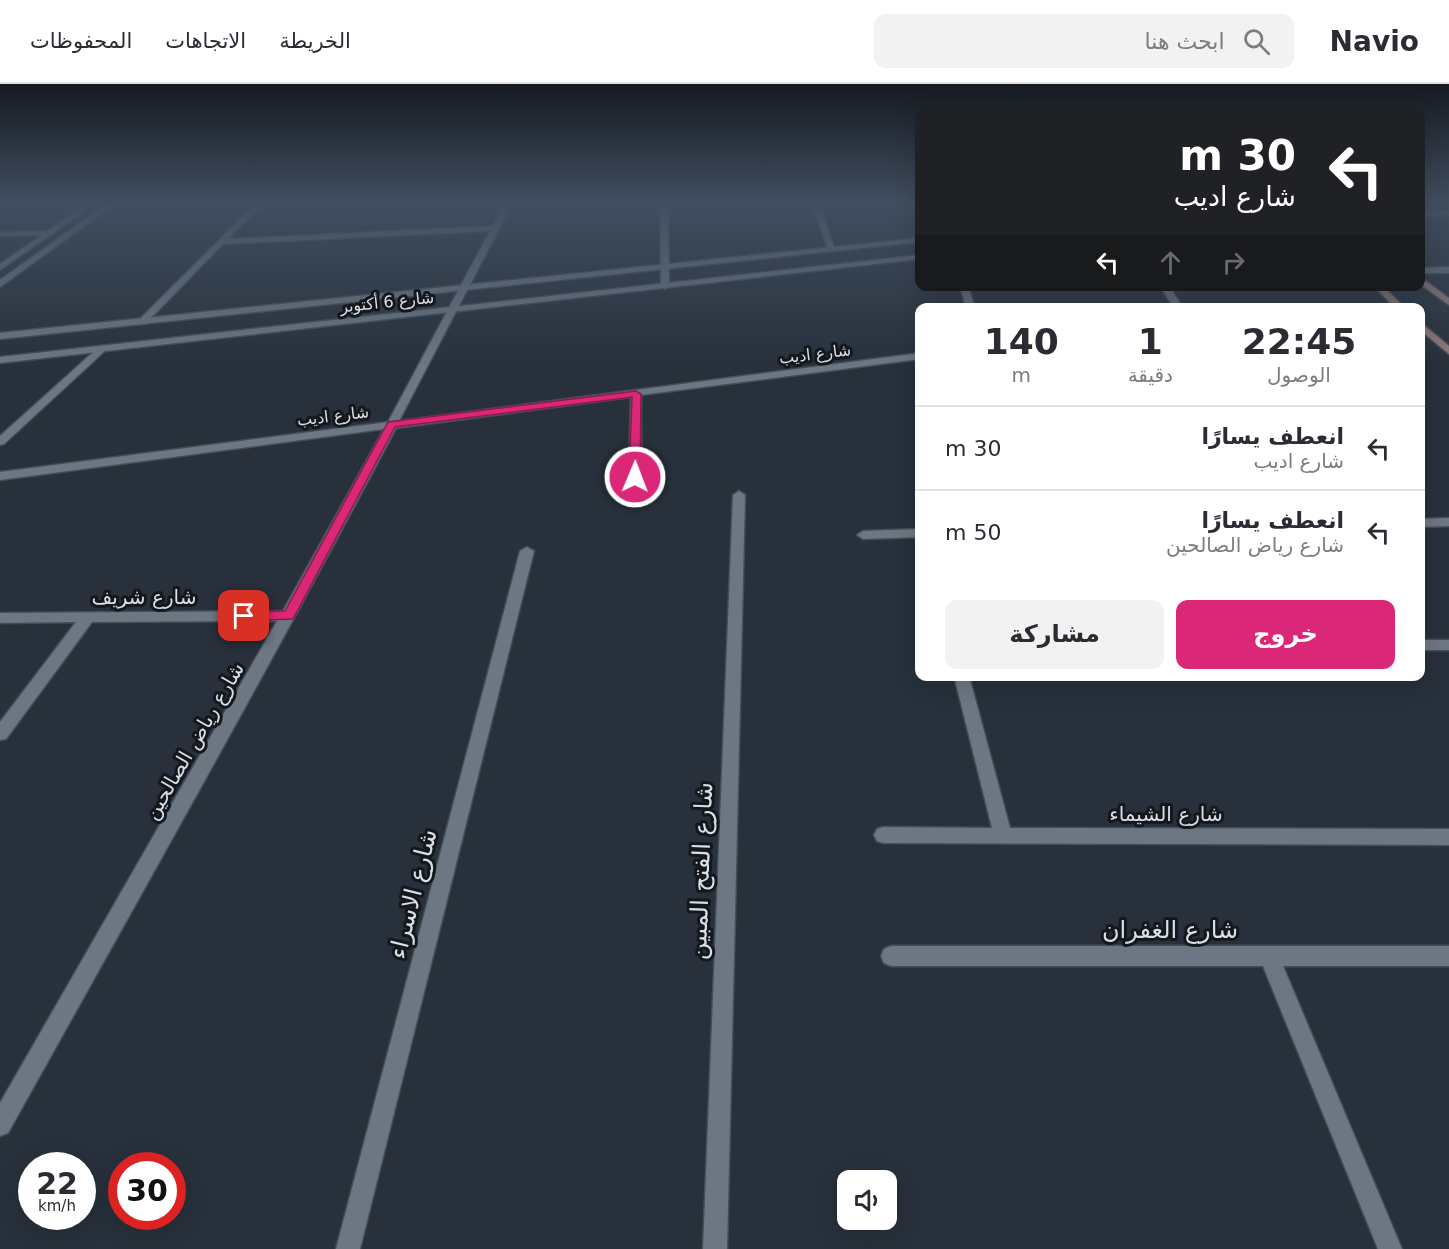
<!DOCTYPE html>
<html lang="ar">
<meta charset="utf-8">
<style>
body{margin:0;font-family:"DejaVu Sans","Noto Naskh Arabic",sans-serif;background:#f2f2f3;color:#2b2b33;direction:rtl;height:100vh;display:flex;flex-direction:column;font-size:22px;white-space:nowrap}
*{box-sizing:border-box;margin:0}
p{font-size:20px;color:#7c7c81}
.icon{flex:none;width:33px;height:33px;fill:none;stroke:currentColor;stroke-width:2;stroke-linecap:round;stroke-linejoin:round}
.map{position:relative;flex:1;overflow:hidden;direction:ltr}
.details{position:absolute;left:915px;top:219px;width:510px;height:378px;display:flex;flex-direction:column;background:#fff;border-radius:12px;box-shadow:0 6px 24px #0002;direction:rtl}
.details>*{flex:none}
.hud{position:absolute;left:915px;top:24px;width:510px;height:183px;border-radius:12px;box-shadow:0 6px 24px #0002;direction:rtl;background:#202124;color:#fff;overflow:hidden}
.tools{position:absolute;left:837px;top:1086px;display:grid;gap:12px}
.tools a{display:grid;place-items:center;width:60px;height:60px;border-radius:12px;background:#fff;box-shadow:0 6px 24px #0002;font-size:30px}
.speed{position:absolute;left:18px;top:1068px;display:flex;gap:12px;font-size:30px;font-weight:700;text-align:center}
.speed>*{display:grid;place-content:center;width:78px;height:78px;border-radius:50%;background:#fff;box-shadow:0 6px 24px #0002;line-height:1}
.speed small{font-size:15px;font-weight:400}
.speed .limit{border:9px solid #d22;background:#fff;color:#111}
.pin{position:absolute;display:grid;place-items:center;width:51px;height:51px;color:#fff;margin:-26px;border-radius:12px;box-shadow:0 3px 9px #0006}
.me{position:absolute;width:66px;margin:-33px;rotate:1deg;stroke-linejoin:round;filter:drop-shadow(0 0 4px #0008)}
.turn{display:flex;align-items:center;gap:21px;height:126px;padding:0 30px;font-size:27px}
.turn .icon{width:78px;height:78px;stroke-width:2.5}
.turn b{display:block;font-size:42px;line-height:51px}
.lanes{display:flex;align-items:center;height:57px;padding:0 30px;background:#0003;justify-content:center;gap:30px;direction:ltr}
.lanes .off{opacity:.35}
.eta{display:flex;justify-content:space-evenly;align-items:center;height:102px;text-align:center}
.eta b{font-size:36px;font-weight:800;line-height:42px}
.action{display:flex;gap:12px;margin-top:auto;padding:12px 30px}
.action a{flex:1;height:69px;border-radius:12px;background:#db2777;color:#fff;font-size:24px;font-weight:800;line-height:69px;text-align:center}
.action a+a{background:#f2f2f3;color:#2b2b33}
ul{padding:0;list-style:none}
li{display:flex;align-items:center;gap:18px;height:84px;padding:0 30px;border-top:2px solid #e1e1e2}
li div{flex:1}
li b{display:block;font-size:22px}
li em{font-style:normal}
header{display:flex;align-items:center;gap:36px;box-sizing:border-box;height:84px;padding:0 30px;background:#fff;border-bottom:2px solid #e1e1e2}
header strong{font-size:28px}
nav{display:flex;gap:33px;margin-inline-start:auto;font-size:21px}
.search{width:420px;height:54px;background:#f2f2f3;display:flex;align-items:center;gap:15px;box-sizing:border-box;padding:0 21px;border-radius:12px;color:#7c7c81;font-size:22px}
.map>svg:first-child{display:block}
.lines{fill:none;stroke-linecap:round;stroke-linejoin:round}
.minor-casing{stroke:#444c55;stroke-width:3}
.tertiary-casing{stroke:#444c55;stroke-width:3}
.secondary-casing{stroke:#444c55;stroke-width:3}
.minor{fill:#6c7783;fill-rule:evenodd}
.tertiary{fill:#6c7783;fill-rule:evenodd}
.secondary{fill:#937b76;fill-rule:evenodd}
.route{fill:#db2777;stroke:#8e194d;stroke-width:1.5}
.labels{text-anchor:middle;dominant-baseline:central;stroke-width:6;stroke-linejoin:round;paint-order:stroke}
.far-street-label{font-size:16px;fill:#d9dfe6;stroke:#14181d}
.street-label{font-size:20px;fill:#d9dfe6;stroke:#14181d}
.near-street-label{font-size:24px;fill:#d9dfe6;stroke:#14181d}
</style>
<header>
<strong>Navio</strong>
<div class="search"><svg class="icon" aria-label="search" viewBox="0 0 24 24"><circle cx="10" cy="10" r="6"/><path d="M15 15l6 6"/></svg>ابحث هنا</div>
<nav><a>الخريطة</a><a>الاتجاهات</a><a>المحفوظات</a></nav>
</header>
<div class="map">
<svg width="1449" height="1165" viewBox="0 0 1449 1165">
<rect width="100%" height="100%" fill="#27303b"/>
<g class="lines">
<!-- minor casing -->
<g class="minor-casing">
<g id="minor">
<path d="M 255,120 L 263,120 L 228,155 L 493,142 L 504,120 L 512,120 L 399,337 L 920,269 L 920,275 L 641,311 L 641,393 L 635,397 L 629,393 L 631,313 L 396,344 C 271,581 139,814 8,1049 L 0,1052 L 0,1019 L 277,537 L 92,538 L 6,655 L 0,656 L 0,638 L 76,538 L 0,539 L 0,529 L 283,527 L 384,345 L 0,396 L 0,388 L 388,338 L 490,147 L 223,160 L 145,240 L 139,240 L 139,236 Z"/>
<path d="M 660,120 L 668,120 L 669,202 L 665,205 L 661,202 Z"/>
<path d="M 812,120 L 820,120 L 835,167 L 828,165 Z"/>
<path d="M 1449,127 L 1449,131 L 1420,132 L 1420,128 Z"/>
<path d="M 53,147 L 54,149 L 50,151 L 0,152 L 0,148 Z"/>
<path d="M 1449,183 L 1449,189 L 1420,189 L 1420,184 Z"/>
<path d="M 960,202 L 968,202 L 975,224 L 966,224 Z"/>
<path d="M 1160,202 L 1169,202 L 1183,224 L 1174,224 Z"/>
<path d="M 100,262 L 108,264 L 4,360 L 0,361 L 0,352 Z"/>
<path d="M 739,407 L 745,411 L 727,1165 L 703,1165 L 733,411 Z"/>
<path d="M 1449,434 L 1449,442 L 1420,443 L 1420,435 Z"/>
<path d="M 920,445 L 920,453 L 863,455 L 857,451 L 863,447 Z"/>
<path d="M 527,463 L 534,467 L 360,1165 L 336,1165 L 520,467 Z"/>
<rect x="1420" y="556" width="29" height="10"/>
<path d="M 954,592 L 969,592 L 1010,744 L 1449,745 L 1449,761 L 883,759 L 877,757 L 874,751 L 877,745 L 883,743 L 992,744 Z"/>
<path d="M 891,862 L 1449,862 L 1449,882 L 1283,882 L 1402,1165 L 1378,1165 L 1263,882 L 891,882 L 884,879 L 881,872 L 884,865 Z"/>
</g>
</g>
<!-- tertiary casing -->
<g class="tertiary-casing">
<g id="tertiary">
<path d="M 86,120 L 95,120 L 0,186 L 0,180 Z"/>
<path d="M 106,120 L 115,120 L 0,203 L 0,196 Z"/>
<path d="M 920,154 L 920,158 L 0,255 L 0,249 Z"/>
<path d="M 920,171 L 920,175 L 0,279 L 0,273 Z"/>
</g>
</g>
<!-- secondary casing -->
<g class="secondary-casing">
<g id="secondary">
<path d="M 1420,193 L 1449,214 L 1449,221 L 1420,200 Z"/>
<path d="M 1374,202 L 1383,202 L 1405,224 L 1395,224 Z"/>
<path d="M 1420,238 L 1449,262 L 1449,270 L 1420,246 Z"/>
</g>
</g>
<!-- minor -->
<use href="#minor" class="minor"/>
<!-- tertiary -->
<use href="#tertiary" class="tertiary"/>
<!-- secondary -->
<use href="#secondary" class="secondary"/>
</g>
<!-- sky -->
<linearGradient id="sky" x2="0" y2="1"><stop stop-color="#151a20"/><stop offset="0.42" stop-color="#414e60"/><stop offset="1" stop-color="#414e60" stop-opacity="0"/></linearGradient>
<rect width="1449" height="283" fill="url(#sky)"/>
<!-- route -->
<path class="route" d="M 636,307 L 641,310 L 640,393 L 635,396 L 629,393 L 632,313 L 395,343 L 293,535 L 244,537 L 238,532 L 244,528 L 285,527 L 388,338 Z"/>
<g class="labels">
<!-- far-street labels -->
<g class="far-street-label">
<text transform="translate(387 218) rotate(-6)">شارع 6 أكتوبر</text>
<text transform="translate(815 270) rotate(-7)">شارع اديب</text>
<text transform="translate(333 332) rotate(-7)">شارع اديب</text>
</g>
<!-- street labels -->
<g class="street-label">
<text x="144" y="513">شارع شريف</text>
<text transform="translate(194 657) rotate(-60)">شارع رياض الصالحين</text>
<text x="1166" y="730">شارع الشيماء</text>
</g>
<!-- near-street labels -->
<g class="near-street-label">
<text transform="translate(701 787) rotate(-88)">شارع الفتح المبين</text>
<text transform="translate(413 810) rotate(-76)">شارع الاسراء</text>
<text x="1170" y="846">شارع الغفران</text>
</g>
</g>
</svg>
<div class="tools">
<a><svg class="icon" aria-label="sound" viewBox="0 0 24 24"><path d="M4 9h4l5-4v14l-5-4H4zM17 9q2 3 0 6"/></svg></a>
</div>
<div class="speed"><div>22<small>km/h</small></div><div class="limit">30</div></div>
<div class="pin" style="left:244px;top:532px;background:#d93025"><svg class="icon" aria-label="arrive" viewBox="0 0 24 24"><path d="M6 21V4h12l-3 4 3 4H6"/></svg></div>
<svg class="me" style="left:635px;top:393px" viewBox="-20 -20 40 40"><circle r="17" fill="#db2777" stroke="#fff" stroke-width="3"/><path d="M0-11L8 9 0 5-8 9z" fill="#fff"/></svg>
<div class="hud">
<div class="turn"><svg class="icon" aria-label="left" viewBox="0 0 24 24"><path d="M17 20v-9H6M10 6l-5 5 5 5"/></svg><div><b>30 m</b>شارع اديب</div></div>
<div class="lanes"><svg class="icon" aria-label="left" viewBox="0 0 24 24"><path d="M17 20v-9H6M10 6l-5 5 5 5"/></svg><svg class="icon off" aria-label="ahead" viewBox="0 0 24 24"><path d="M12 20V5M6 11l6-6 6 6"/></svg><svg class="icon off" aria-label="right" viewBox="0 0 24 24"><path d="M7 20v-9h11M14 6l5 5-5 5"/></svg></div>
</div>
<section class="details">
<div class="eta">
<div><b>22:45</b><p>الوصول</p></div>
<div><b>1</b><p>دقيقة</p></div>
<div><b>140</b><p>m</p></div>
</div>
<ul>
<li><svg class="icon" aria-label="left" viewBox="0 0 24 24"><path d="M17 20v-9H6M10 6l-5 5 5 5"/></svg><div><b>انعطف يسارًا</b><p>شارع اديب</p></div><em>30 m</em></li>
<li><svg class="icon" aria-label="left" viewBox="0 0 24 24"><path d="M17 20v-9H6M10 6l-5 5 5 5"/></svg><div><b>انعطف يسارًا</b><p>شارع رياض الصالحين</p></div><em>50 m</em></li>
</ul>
<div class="action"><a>خروج</a><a>مشاركة</a></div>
</section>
</div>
